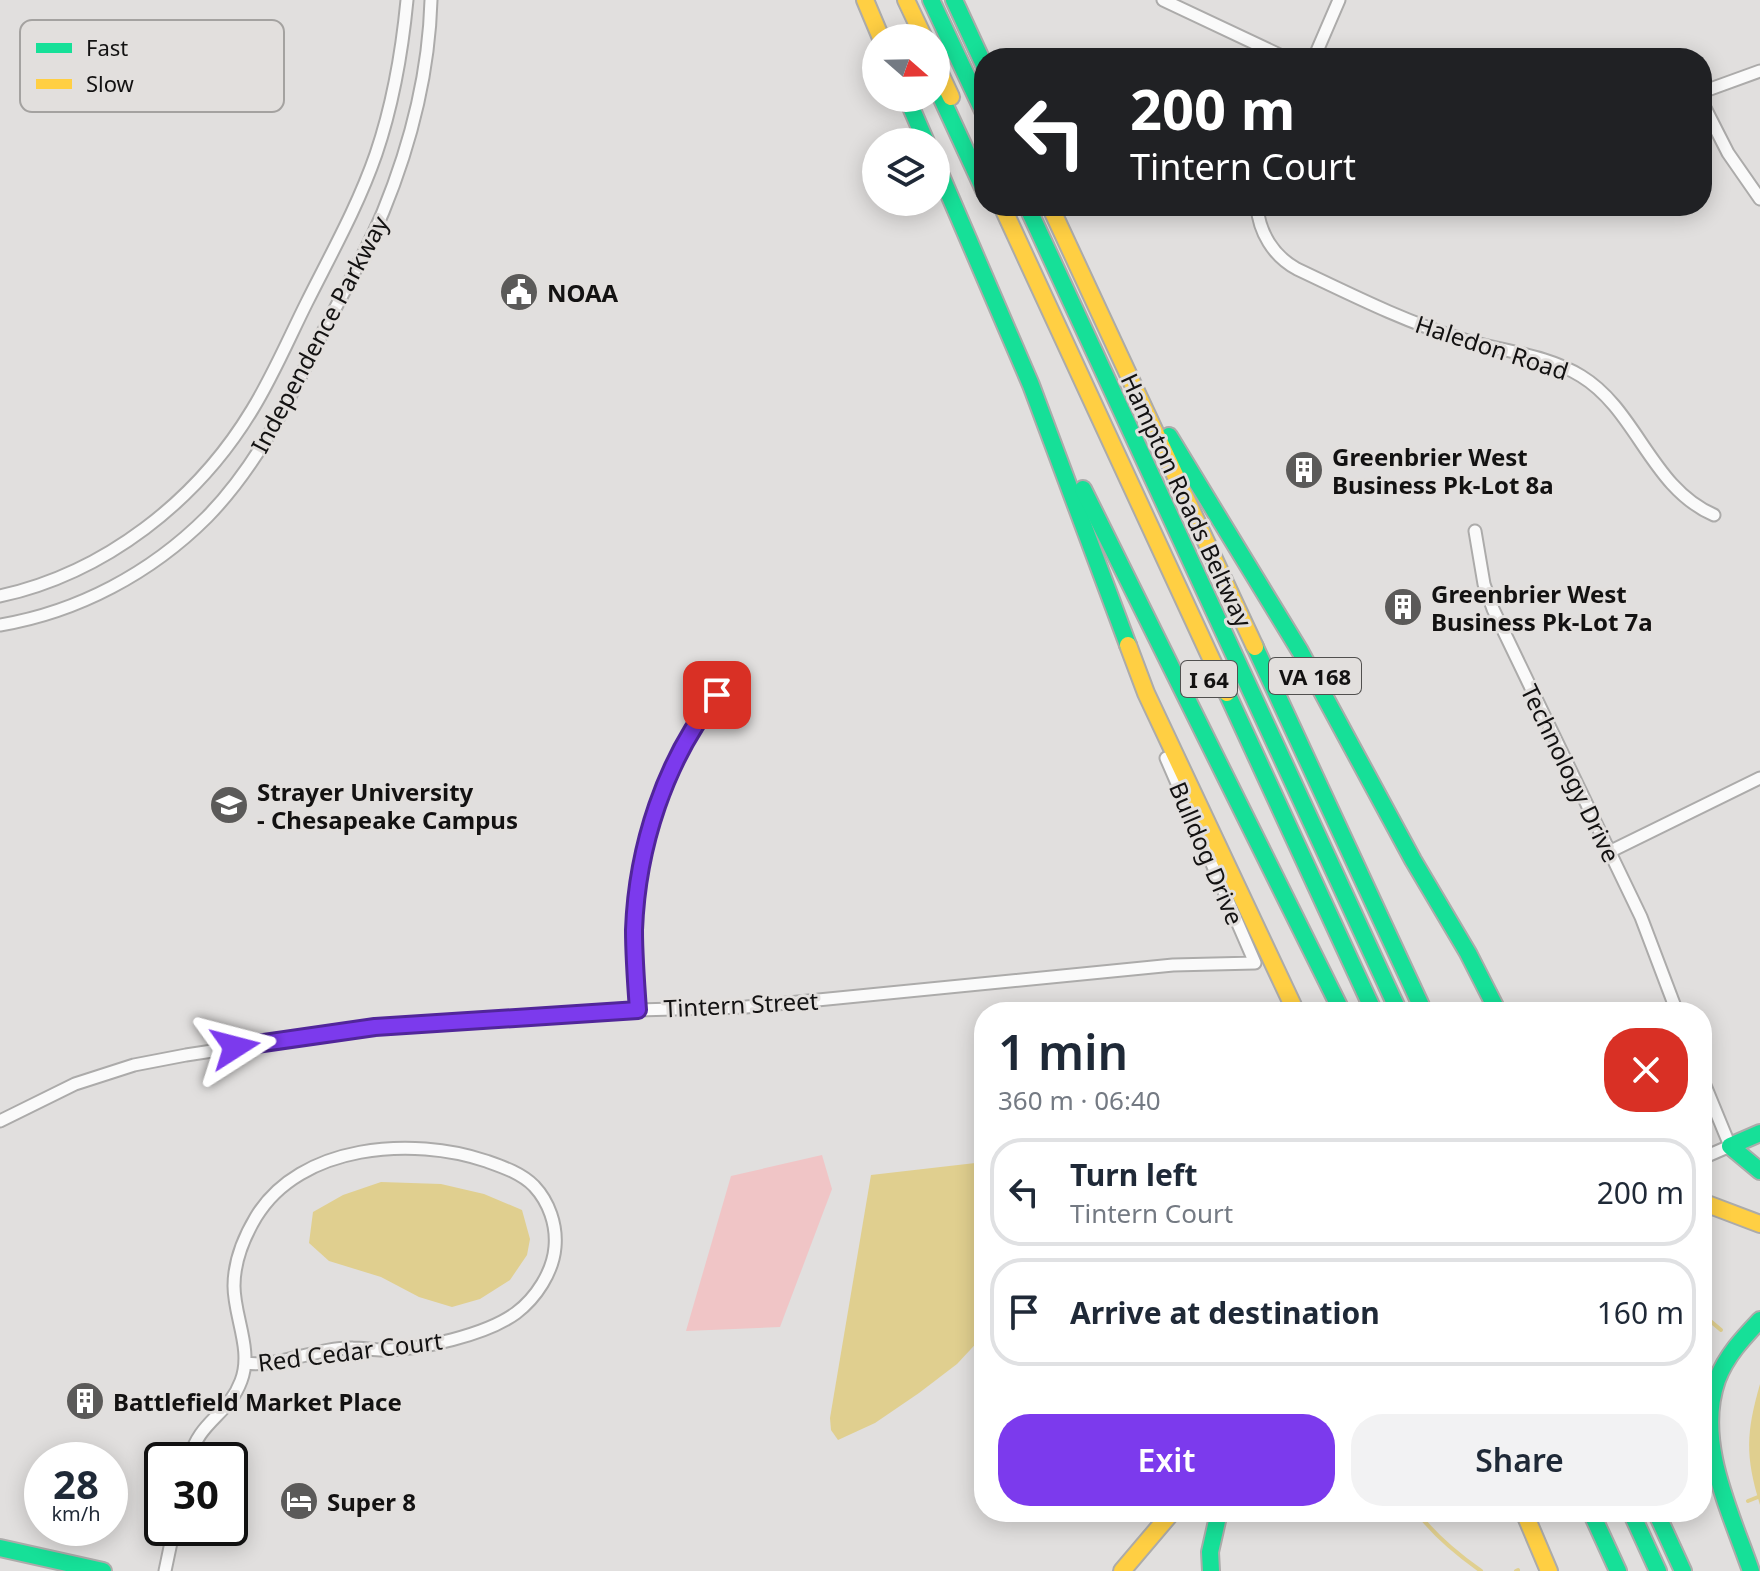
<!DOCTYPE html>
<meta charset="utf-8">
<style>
body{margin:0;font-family:"Noto Sans",sans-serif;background:#f2f2f3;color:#1f2937;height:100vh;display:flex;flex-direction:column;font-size:30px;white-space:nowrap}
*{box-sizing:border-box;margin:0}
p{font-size:26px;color:#747a83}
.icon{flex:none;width:44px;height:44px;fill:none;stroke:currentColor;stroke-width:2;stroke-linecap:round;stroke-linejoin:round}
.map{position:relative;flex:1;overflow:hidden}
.side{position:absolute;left:974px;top:1002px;width:738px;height:520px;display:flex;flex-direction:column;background:#fff;border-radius:32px;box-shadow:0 4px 20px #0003}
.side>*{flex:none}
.hud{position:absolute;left:974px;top:48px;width:738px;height:168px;border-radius:32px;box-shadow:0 4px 20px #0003;background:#202124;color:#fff;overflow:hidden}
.needle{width:52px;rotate:110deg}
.tools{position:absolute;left:862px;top:24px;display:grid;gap:16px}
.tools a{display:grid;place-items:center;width:88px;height:88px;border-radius:50%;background:#fff;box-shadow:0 4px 20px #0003;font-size:40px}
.speed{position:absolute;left:24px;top:1442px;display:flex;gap:16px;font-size:40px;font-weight:700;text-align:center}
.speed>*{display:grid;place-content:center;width:104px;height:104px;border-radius:50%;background:#fff;box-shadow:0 4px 20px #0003;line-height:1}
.speed small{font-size:20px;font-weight:400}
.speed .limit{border:4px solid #111;border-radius:12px;background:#fff;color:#111}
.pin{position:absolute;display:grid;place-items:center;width:68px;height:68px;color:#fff;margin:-34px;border-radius:16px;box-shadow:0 4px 12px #0006}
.me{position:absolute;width:88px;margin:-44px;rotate:81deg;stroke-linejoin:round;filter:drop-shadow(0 0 6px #0008)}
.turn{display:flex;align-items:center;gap:28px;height:168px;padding:0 24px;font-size:36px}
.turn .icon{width:104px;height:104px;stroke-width:2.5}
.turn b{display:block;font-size:56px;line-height:68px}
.round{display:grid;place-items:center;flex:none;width:84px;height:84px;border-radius:32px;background:#f2f2f3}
.headline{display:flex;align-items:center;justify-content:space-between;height:136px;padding:0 24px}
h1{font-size:48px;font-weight:600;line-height:60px}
.action{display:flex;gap:16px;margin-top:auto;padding:16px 24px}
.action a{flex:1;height:92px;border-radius:32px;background:#7c3aed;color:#fff;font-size:32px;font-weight:600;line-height:92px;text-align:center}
.action a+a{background:#f2f2f3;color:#1f2937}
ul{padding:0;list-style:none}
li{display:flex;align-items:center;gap:24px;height:108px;margin:0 16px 12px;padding:0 8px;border:4px solid #e0e1e3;border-radius:32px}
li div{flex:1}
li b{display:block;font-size:30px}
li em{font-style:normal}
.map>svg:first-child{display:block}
.green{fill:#f0c5c6}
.water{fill:#e0cf8f}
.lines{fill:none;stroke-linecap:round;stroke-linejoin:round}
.stream{stroke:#e0cf8f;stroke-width:4}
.street-casing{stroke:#acabaa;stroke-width:15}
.fast-casing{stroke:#acabaa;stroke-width:20}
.slow-casing{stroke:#acabaa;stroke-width:20}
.street{stroke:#fafafa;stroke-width:11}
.fast{stroke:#16e098;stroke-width:16}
.slow{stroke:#ffcf43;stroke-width:16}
.route-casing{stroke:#51269a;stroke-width:20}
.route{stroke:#7c3aed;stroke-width:14}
.labels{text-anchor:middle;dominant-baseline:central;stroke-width:6;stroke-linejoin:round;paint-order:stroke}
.shield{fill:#e2dfdd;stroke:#51504f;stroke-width:2}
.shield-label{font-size:22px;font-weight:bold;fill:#131212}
.poi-label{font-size:24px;font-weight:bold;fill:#131212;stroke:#e2dfdd;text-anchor:start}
.street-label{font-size:24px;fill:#131212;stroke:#e2dfdd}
.key{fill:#e2dfdd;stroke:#a4a2a0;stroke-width:2}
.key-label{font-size:22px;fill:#131212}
</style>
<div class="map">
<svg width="1760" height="1571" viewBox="0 0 1760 1571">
<rect width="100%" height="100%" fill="#e1dfde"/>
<!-- green -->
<path class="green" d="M 822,1155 L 832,1189 L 780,1327 L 686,1331 L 731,1176 Z"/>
<!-- water -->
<g class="water">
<path d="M 984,1162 L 984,1335 L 957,1364 L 919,1393 L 875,1423 L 838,1440 L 831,1430 L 830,1418 L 871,1175 Z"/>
<path d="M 381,1182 L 441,1184 L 484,1194 L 522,1210 L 530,1239 L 527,1255 L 510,1280 L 480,1299 L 452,1307 L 419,1297 L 381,1277 L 329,1261 L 309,1243 L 313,1212 L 343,1195 Z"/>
<path d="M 1760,1384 L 1760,1505 C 1745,1456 1746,1433 1760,1384 Z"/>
</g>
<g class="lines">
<!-- stream -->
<g class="stream">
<path d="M 1702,1314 L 1721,1330"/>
<path d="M 1748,1501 L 1758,1497"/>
<path d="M 1417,1512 C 1434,1535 1457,1554 1481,1571"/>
<path d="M 1516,1571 L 1518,1570"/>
</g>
<!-- street casing -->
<g class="street-casing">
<g id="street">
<path d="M 1163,0 L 1286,58"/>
<path d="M 1314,58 L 1339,0"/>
<path d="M 1702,92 L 1760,71"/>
<path d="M 1702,102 L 1728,153 L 1760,199"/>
<path d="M 1257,206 C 1259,232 1273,256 1297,269 C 1350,294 1403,321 1459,338 C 1498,351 1546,354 1581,376 C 1637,410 1651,488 1714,515"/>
<path d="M 1475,531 L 1484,584 L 1493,609 L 1641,917 L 1677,1012"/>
<path d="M 0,596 C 105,573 197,501 252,410 C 273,376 289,338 307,302 C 331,254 358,206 376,154 C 393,104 402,52 407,0"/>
<path d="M 0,625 C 78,612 151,573 207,517 C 257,466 289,400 320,338 C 341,296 365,255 383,212 C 410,146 429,72 431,0"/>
<path d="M 1609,852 L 1760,778"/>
<path d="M 638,1010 C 636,983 634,956 634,929 C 637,847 665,760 717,695"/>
<path d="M 1702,1078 L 1730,1146 L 1707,1156"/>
<path d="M 0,1121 L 75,1084 L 134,1065 L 186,1055 L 363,1028 L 638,1010 L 746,1007 L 1173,965 L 1255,963 L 1166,758"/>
<path d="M 189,1460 C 199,1420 228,1416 241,1381 C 253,1350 234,1317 234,1286 C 234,1262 244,1237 256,1217 C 300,1144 413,1136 486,1161 C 503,1167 521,1173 534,1186 C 549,1202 557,1225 555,1247 C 553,1272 536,1298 516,1313 C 486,1335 420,1350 383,1350 C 373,1350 363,1348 353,1348 C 318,1347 277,1368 246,1363"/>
<path d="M 165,1571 L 174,1528"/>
</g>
</g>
<!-- fast casing -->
<g class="fast-casing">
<g id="fast">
<path d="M 931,0 L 984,113"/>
<path d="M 954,0 L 984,65"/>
<path d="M 936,86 L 984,190"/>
<path d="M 907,98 L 926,142"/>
<path d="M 936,164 L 1031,385 L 1128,645"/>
<path d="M 1027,206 L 1399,1012"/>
<path d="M 1169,436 L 1300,651 L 1413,860 L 1468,953 L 1498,1012"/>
<path d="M 1083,489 L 1342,1012"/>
<path d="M 1255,647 L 1424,1012"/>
<path d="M 1227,693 L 1374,1012"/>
<path d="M 1760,1133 L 1730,1146 L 1760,1171"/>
<path d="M 1591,1512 L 1618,1571"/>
<path d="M 1631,1512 L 1658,1571"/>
<path d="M 1656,1512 L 1683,1571"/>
<path d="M 0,1548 L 103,1571"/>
<path d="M 1211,1571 L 1210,1552 L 1219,1512"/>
<path d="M 1751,1571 C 1731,1513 1695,1442 1717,1380 C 1726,1356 1743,1338 1760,1320"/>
</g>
</g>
<!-- slow casing -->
<g class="slow-casing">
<g id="slow">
<path d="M 865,0 L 881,38"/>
<path d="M 906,0 L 924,38"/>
<path d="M 936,65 L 951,97"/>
<path d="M 1002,206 L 1227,693"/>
<path d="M 1050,206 L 1255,647"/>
<path d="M 1128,645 L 1146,693 L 1296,1012"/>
<path d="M 1702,1202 L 1760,1224"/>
<path d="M 1524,1512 L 1549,1571"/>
<path d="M 1122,1571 L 1172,1512"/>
</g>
</g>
<!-- street -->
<use href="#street" class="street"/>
<!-- fast -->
<use href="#fast" class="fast"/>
<!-- slow -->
<use href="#slow" class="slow"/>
</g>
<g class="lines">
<!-- route casing -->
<g class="route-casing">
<path id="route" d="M 235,1047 L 375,1027 L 638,1010 C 636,983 634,956 634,930 C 637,847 665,760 717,695"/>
</g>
<!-- route -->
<use href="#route" class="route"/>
</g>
<!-- icons -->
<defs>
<g id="civic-disc" transform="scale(2)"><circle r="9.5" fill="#5b5a59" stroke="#e2dfdd"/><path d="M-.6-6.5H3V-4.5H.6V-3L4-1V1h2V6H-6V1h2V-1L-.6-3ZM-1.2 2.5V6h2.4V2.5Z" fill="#fff"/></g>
<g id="building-disc" transform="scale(2)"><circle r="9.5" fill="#5b5a59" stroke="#e2dfdd"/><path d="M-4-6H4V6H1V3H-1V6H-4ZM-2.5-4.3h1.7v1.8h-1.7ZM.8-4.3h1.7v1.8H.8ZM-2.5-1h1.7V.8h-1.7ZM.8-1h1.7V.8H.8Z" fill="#fff"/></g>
<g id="university-disc" transform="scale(2)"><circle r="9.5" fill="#5b5a59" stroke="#e2dfdd"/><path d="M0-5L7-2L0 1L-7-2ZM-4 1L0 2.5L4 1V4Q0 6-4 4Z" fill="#fff"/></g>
<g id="hotel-disc" transform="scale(2)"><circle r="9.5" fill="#5b5a59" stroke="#e2dfdd"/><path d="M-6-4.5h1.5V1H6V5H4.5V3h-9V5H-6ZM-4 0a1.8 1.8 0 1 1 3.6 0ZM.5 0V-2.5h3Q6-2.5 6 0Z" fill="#fff"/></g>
</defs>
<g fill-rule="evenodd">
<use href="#civic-disc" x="519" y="292"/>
<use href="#building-disc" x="1304" y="470"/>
<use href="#building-disc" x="1403" y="607"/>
<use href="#university-disc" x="229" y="805"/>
<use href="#building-disc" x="85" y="1401"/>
<use href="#hotel-disc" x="299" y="1501"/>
</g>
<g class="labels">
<!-- shield labels -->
<g class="shield">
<rect x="1269" y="658" width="92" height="36" rx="6"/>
<rect x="1181" y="661" width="56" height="36" rx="6"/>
</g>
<g class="shield-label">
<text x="1315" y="676">VA 168</text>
<text x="1209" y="679">I 64</text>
</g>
<!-- poi labels -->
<g class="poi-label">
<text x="547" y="292">NOAA</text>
<text x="1332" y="456">Greenbrier West<tspan x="1332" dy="28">Business Pk-Lot 8a</tspan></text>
<text x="1431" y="593">Greenbrier West<tspan x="1431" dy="28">Business Pk-Lot 7a</tspan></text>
<text x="257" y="791">Strayer University<tspan x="257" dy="28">- Chesapeake Campus</tspan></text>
<text x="113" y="1401">Battlefield Market Place</text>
<text x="327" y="1501">Super 8</text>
</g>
<!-- street labels -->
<g class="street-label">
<text transform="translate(319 334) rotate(-62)">Independence Parkway</text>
<text transform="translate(1492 347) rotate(18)">Haledon Road</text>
<text transform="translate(1187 500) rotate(65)">Hampton Roads Beltway</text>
<text transform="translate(1571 773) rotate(64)">Technology Drive</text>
<text transform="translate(1207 853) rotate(67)">Bulldog Drive</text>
<text transform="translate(741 1004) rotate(-3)">Tintern Street</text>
<text transform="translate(350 1351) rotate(-7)">Red Cedar Court</text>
</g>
</g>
<!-- legend -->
<rect x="20" y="20" width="264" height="92" rx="12" class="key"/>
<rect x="36" y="43" width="36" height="10" fill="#16e098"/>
<rect x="36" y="79" width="36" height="10" fill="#ffcf43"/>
<g class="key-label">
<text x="86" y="56">Fast</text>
<text x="86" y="92">Slow</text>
</g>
</svg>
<div class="tools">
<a><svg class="needle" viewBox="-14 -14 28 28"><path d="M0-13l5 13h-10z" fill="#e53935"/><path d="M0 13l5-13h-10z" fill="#747a83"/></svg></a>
<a><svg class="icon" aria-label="layers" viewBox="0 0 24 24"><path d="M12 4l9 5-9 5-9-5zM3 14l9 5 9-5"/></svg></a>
</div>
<div class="speed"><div>28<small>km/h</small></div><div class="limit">30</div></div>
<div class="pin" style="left:717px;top:695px;background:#d93025"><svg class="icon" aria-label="arrive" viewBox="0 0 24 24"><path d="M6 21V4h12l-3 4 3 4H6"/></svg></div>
<svg class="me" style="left:235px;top:1047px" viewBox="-20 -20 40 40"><path d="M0-17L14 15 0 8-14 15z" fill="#7c3aed" stroke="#fff" stroke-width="4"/></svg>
<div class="hud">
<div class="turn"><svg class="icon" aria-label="left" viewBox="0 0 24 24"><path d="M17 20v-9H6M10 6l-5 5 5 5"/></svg><div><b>200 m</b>Tintern Court</div></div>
</div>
<section class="side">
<div class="headline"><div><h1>1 min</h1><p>360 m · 06:40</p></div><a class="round" style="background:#d93025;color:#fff"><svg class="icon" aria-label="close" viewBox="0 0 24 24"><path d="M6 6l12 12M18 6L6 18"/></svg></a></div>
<ul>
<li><svg class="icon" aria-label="left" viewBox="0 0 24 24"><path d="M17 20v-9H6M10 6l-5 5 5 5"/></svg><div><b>Turn left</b><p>Tintern Court</p></div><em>200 m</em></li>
<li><svg class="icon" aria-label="arrive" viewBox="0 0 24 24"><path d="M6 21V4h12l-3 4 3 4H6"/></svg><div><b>Arrive at destination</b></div><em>160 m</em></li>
</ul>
<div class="action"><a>Exit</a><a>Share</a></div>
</section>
</div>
